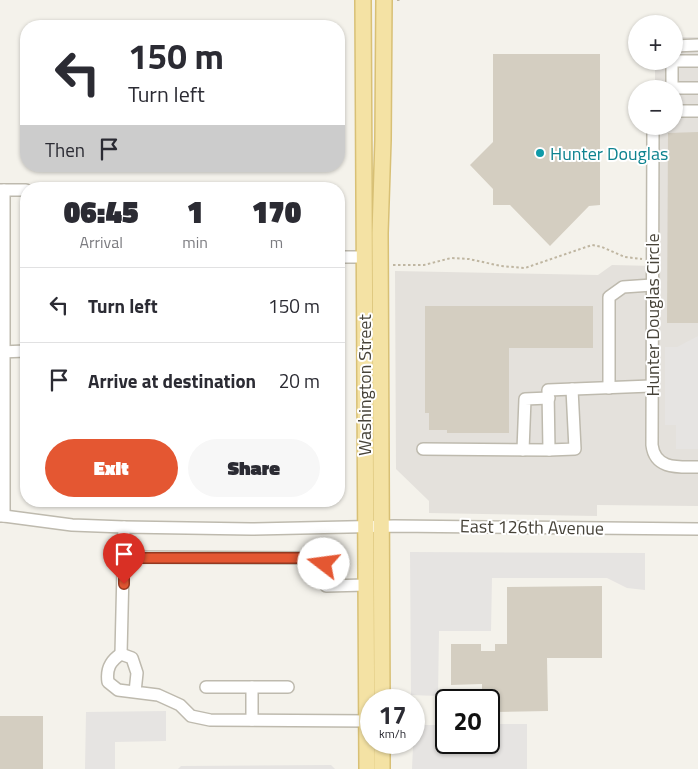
<!DOCTYPE html>
<meta charset="utf-8">
<style>
body{margin:0;font-family:"Titillium Web",sans-serif;background:#f7f7f7;color:#2b2b33;height:100vh;display:flex;flex-direction:column;font-size:19px;white-space:nowrap}
*{box-sizing:border-box;margin:0}
p{font-size:16px;color:#7c7c81}
.icon{flex:none;width:28px;height:28px;fill:none;stroke:currentColor;stroke-width:2;stroke-linecap:round;stroke-linejoin:round}
.map{position:relative;flex:1;overflow:hidden}
.panel{position:absolute;left:20px;top:182px;width:325px;height:325px;display:flex;flex-direction:column;background:#fff;border-radius:20px;box-shadow:0 1px 4px #0004}
.panel>*{flex:none}
.hud{position:absolute;left:20px;top:20px;width:325px;height:152px;border-radius:20px;box-shadow:0 1px 4px #0004;background:#fff;color:#2b2b33;overflow:hidden}
.controls{position:absolute;left:628px;top:15px;display:grid;gap:10px}
.controls a{display:grid;place-items:center;width:55px;height:55px;border-radius:50%;background:#fff;box-shadow:0 1px 4px #0004;font-size:25px}
.speed{position:absolute;left:360px;top:689px;display:flex;gap:10px;font-size:25px;font-weight:700;text-align:center}
.speed>*{display:grid;place-content:center;width:65px;height:65px;border-radius:50%;background:#fff;box-shadow:0 1px 4px #0004;line-height:1}
.speed small{font-size:12px;font-weight:400}
.speed .limit{border:2px solid #111;border-radius:8px;background:#fff;color:#111}
.pin{position:absolute;display:grid;place-items:center;width:42px;height:42px;color:#fff;margin:-51px -21px;border-radius:50% 50% 50% 0;rotate:-45deg;box-shadow:0 0 5px #0007}
.pin .icon{rotate:45deg}
.me{position:absolute;width:55px;margin:-28px;rotate:285deg;stroke-linejoin:round;filter:drop-shadow(0 0 4px #0008)}
.turn{display:flex;align-items:center;gap:18px;height:105px;padding:0 25px;font-size:22px}
.turn .icon{width:65px;height:65px;stroke-width:2.5}
.turn b{display:block;font-size:35px;line-height:42px}
.then{display:flex;align-items:center;height:48px;padding:0 25px;background:#0003;gap:10px;font-size:19px}
.eta{display:flex;justify-content:space-evenly;align-items:center;height:85px;text-align:center}
.eta b{font-size:30px;font-weight:800;line-height:35px}
.primary-button{display:flex;gap:10px;margin-top:auto;padding:10px 25px}
.primary-button a{flex:1;height:58px;border-radius:30px;background:#e45732;color:#fff;font-size:20px;font-weight:800;line-height:58px;text-align:center}
.primary-button a+a{background:#f7f7f7;color:#2b2b33}
ul{padding:0;list-style:none}
li{display:flex;align-items:center;gap:15px;height:75px;padding:0 25px;border-top:1px solid #e1e1e2}
li div{flex:1}
li b{display:block;font-size:19px}
li em{font-style:normal}
.map>svg:first-child{display:block}
.industrial{fill:#e4e1dc}
.parking{fill:#e6e4e2}
.building{fill:#d4cec1}
.lines{fill:none;stroke-linecap:round;stroke-linejoin:round}
.minor-casing{stroke:#bebaae;stroke-width:14}
.major-casing{stroke:#d8c075;stroke-width:18}
.path{stroke:#bfb6a1;stroke-width:2;stroke-dasharray:2.5 2.5;stroke-linecap:butt}
.minor{stroke:#fff;stroke-width:11}
.major{stroke:#f4e2a4;stroke-width:15}
.route-casing{stroke:#943920;stroke-width:12}
.route{stroke:#e45732;stroke-width:9}
.culture-dot{fill:#0f9aa8;stroke:#fff;stroke-width:2}
.labels{text-anchor:middle;dominant-baseline:central;stroke-width:4;stroke-linejoin:round;paint-order:stroke}
.culture-label{font-size:18px;fill:#0d838f;stroke:#fff;text-anchor:start}
.street-label{font-size:18px;fill:#474339;stroke:#fff}
</style>
<div class="map">
<svg width="698" height="769" viewBox="0 0 698 769">
<rect width="100%" height="100%" fill="#f4f2eb"/>
<!-- industrial -->
<path class="industrial" d="M 674,37 L 698,37 L 698,506 L 597,505 L 597,516 L 429,513 L 429,501 L 396,469 L 395,271 L 598,275 L 612,265 L 655,266 L 655,126 L 674,126 L 674,89 L 655,89 L 655,61 L 674,61 Z"/>
<!-- parking -->
<g class="parking">
<path d="M 698,336 L 698,449 L 676,449 L 676,425 L 665,425 L 665,347 L 677,347 Z"/>
<path d="M 410,552 L 645,553 L 645,590 L 627,588 L 607,578 L 492,578 L 491,631 L 439,631 L 438,696 L 411,695 Z"/>
<path d="M 166,711 L 166,741 L 115,742 L 115,769 L 85,769 L 86,712 Z"/>
<path d="M 489,724 L 527,724 L 527,769 L 412,769 L 414,725 L 446,725 L 446,742 L 489,742 Z"/>
<path d="M 331,765 L 335,769 L 178,769 L 181,766 Z"/>
</g>
<!-- building -->
<g class="building">
<path d="M 493,54 L 600,54 L 600,205 L 589,206 L 550,246 L 510,205 L 493,205 L 493,189 L 470,165 L 493,142 Z"/>
<path d="M 698,132 L 698,323 L 667,323 L 668,133 Z"/>
<path d="M 425,306 L 593,306 L 593,348 L 509,348 L 509,433 L 447,433 L 447,430 L 429,430 L 429,413 L 425,413 Z"/>
<path d="M 602,586 L 602,658 L 547,658 L 548,711 L 495,712 L 494,693 L 485,694 L 482,690 L 482,684 L 451,685 L 451,644 L 481,644 L 481,651 L 495,651 L 495,644 L 507,644 L 507,587 Z"/>
<rect x="0" y="716" width="43" height="53"/>
</g>
<g class="lines">
<!-- minor casing -->
<g class="minor-casing">
<g id="minor">
<path d="M 674,46 L 698,45"/>
<path d="M 672,61 L 672,89"/>
<path d="M 674,61 L 698,61"/>
<path d="M 672,88 L 698,88"/>
<path d="M 674,111 L 698,111"/>
<path d="M 653,126 L 652,445 C 655,470 679,467 698,467"/>
<path d="M 0,190 L 26,190"/>
<path d="M 339,257 L 364,257"/>
<path d="M 0,352 L 26,351"/>
<path d="M 609,388 L 609,297 L 623,287 L 652,285"/>
<path d="M 423,449 L 549,450 L 548,390 L 651,386"/>
<path d="M 523,450 L 525,399 L 549,398"/>
<path d="M 549,450 L 575,449 L 572,389"/>
<path d="M 0,516 L 4,516 L 4,190"/>
<path d="M 4,516 L 72,525 L 124,527"/>
<path d="M 124,557 L 314,558 L 321,559 L 324,564 L 326,586 L 366,585"/>
<path d="M 121,654 L 124,527 L 251,529 L 394,526 L 698,529"/>
<path d="M 206,687 L 252,687"/>
<path d="M 135,692 L 137,673 L 132,658 L 121,654 C 110,661 106,669 108,682 L 118,690 L 158,695 L 180,705 L 191,716 L 210,720 L 371,721"/>
<path d="M 252,720 L 252,687 L 288,687"/>
</g>
</g>
<!-- major casing -->
<g class="major-casing">
<g id="major">
<path d="M 363,0 L 367,769"/>
<path d="M 382,700 L 380,233 L 383,140 L 384,0"/>
<path d="M 382,742 L 382,769"/>
</g>
</g>
<!-- path -->
<g class="path">
<path d="M 397,0 L 400,0"/>
<path d="M 393,265 L 424,265 L 451,258 L 469,259 L 501,266 L 525,268 L 592,245 L 602,247 L 625,257 L 642,259"/>
</g>
<!-- minor -->
<use href="#minor" class="minor"/>
<!-- major -->
<use href="#major" class="major"/>
</g>
<g class="lines">
<!-- route casing -->
<g class="route-casing">
<path id="route" d="M 124,584 L 124,558 L 314,558 L 321,560 L 324,564"/>
</g>
<!-- route -->
<use href="#route" class="route"/>
</g>
<!-- markers -->
<circle class="culture-dot" cx="540" cy="153" r="5"/>
<g class="labels">
<!-- culture labels -->
<g class="culture-label">
<text x="550" y="153">Hunter Douglas</text>
</g>
<!-- street labels -->
<g class="street-label">
<text transform="translate(652 315) rotate(-90)">Hunter Douglas Circle</text>
<text transform="translate(364 385) rotate(-90)">Washington Street</text>
<text transform="translate(532 527) rotate(1)">East 126th Avenue</text>
</g>
</g>
</svg>
<div class="controls">
<a>+</a>
<a>−</a>
</div>
<div class="speed"><div>17<small>km/h</small></div><div class="limit">20</div></div>
<div class="pin" style="left:124px;top:584px;background:#d93025"><svg class="icon" aria-label="arrive" viewBox="0 0 24 24"><path d="M6 21V4h12l-3 4 3 4H6"/></svg></div>
<svg class="me" style="left:324px;top:564px" viewBox="-20 -20 40 40"><circle r="19" fill="#fff"/><path d="M0-13L10 11 0 6-10 11z" fill="#e45732"/></svg>
<div class="hud">
<div class="turn"><svg class="icon" aria-label="left" viewBox="0 0 24 24"><path d="M17 20v-9H6M10 6l-5 5 5 5"/></svg><div><b>150 m</b>Turn left</div></div>
<div class="then">Then<svg class="icon" aria-label="arrive" viewBox="0 0 24 24"><path d="M6 21V4h12l-3 4 3 4H6"/></svg></div>
</div>
<section class="panel">
<div class="eta">
<div><b>06:45</b><p>Arrival</p></div>
<div><b>1</b><p>min</p></div>
<div><b>170</b><p>m</p></div>
</div>
<ul>
<li><svg class="icon" aria-label="left" viewBox="0 0 24 24"><path d="M17 20v-9H6M10 6l-5 5 5 5"/></svg><div><b>Turn left</b></div><em>150 m</em></li>
<li><svg class="icon" aria-label="arrive" viewBox="0 0 24 24"><path d="M6 21V4h12l-3 4 3 4H6"/></svg><div><b>Arrive at destination</b></div><em>20 m</em></li>
</ul>
<div class="primary-button"><a>Exit</a><a>Share</a></div>
</section>
</div>
